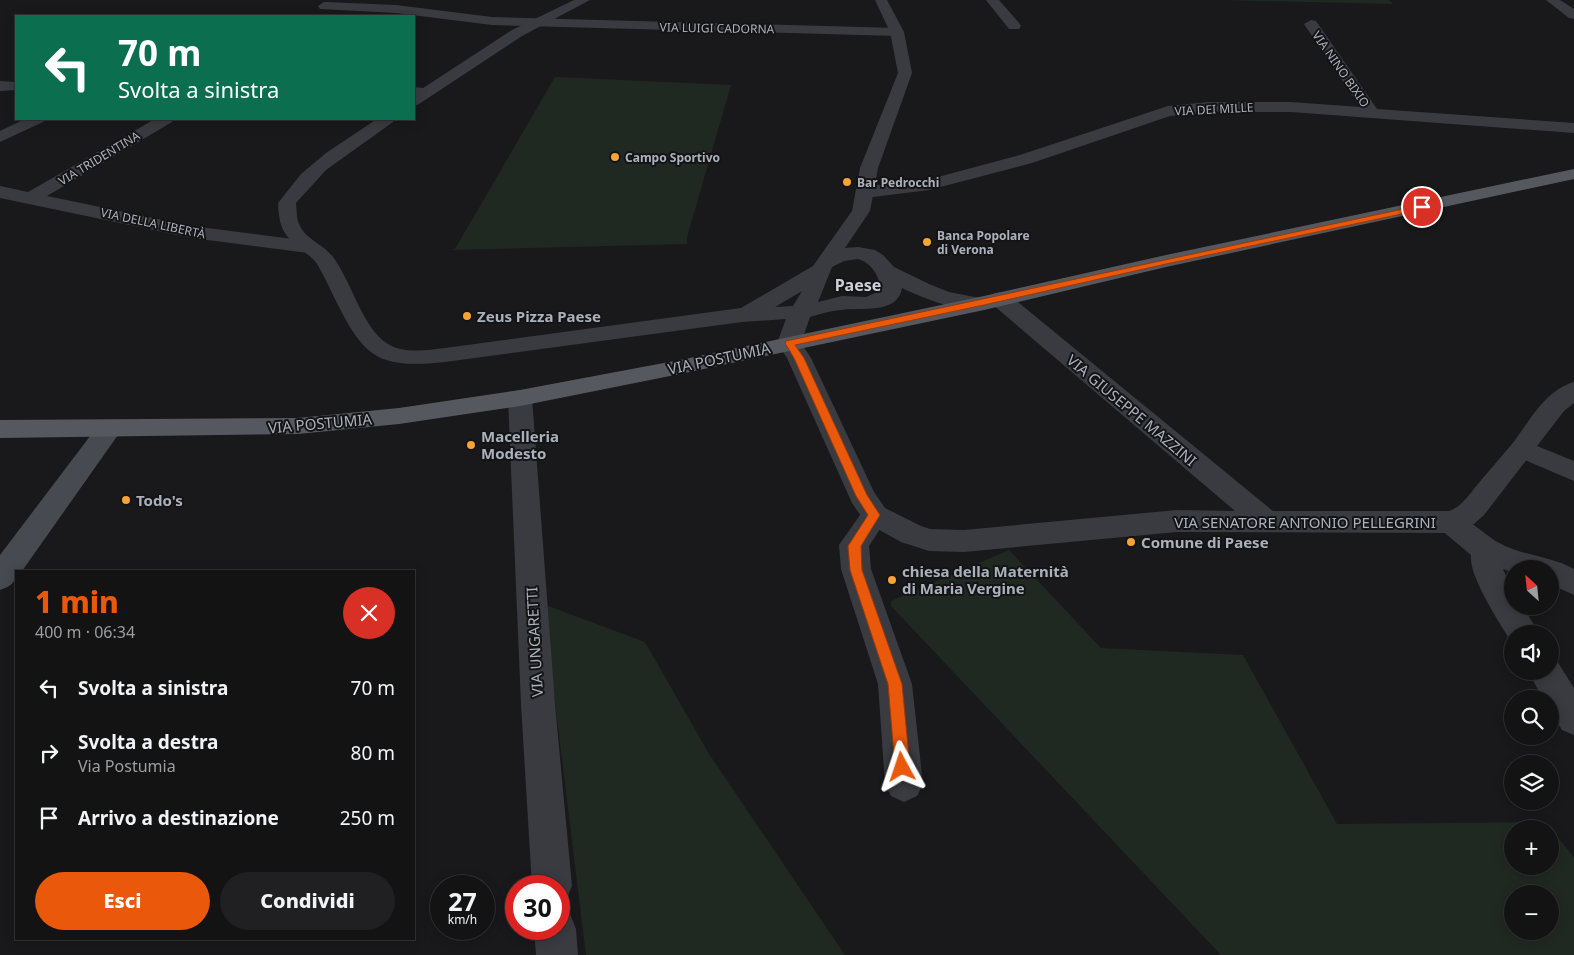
<!DOCTYPE html>
<html lang="it">
<meta charset="utf-8">
<style>
body{margin:0;font-family:"Noto Sans",sans-serif;background:#202022;color:#f1f3f6;height:100vh;display:flex;flex-direction:column;font-size:19px;white-space:nowrap}
*{box-sizing:border-box;margin:0}
p{font-size:16px;color:#9d9ea0}
.icon{flex:none;width:28px;height:28px;fill:none;stroke:currentColor;stroke-width:2;stroke-linecap:round;stroke-linejoin:round}
.map{position:relative;flex:1;overflow:hidden}
.sheet{position:absolute;left:15px;top:570px;width:400px;height:370px;display:flex;flex-direction:column;background:#131314;border-radius:0px;box-shadow:0 2px 12px #0003,0 0 0 1px #323234}
.sheet>*{flex:none}
.guide{position:absolute;left:15px;top:15px;width:400px;height:105px;border-radius:0px;box-shadow:0 2px 12px #0003,0 0 0 1px #323234;background:#0b6e4f;color:#fff;overflow:hidden}
.needle{width:32px;rotate:333deg}
.controls{position:absolute;left:1504px;top:560px;display:grid;gap:10px}
.controls a{display:grid;place-items:center;width:55px;height:55px;border-radius:50%;background:#131314;box-shadow:0 2px 12px #0003,0 0 0 1px #323234;font-size:25px}
.speed{position:absolute;left:430px;top:875px;display:flex;gap:10px;font-size:25px;font-weight:700;text-align:center}
.speed>*{display:grid;place-content:center;width:65px;height:65px;border-radius:50%;background:#131314;box-shadow:0 2px 12px #0003,0 0 0 1px #323234;line-height:1}
.speed small{font-size:12px;font-weight:400}
.speed .limit{border:8px solid #d22;background:#fff;color:#111}
.pin{position:absolute;display:grid;place-items:center;width:42px;height:42px;color:#fff;margin:-21px;border:2px solid #fff;border-radius:50%;box-shadow:0 1px 5px #0007}
.me{position:absolute;width:55px;margin:-28px;rotate:355deg;stroke-linejoin:round;filter:drop-shadow(0 0 4px #0008)}
.turn{display:flex;align-items:center;gap:18px;height:105px;padding:0 20px;font-size:22px}
.turn .icon{width:65px;height:65px;stroke-width:2.5}
.turn b{display:block;font-size:35px;line-height:42px}
.round{display:grid;place-items:center;flex:none;width:52px;height:52px;border-radius:26px;background:#202022}
.headline{display:flex;align-items:center;justify-content:space-between;height:85px;padding:0 20px}
h1{font-size:30px;font-weight:800;line-height:38px;color:#ea580c}
.primary-button{display:flex;gap:10px;margin-top:auto;padding:10px 20px}
.primary-button a{flex:1;height:58px;border-radius:30px;background:#ea580c;color:#fff;font-size:20px;font-weight:800;line-height:58px;text-align:center}
.primary-button a+a{background:#202022;color:#f1f3f6}
ul{padding:0;list-style:none}
li{display:flex;align-items:center;gap:15px;height:65px;padding:0 20px}
li div{flex:1}
li b{display:block;font-size:19px}
li em{font-style:normal}
.map>svg:first-child{display:block}
.green{fill:#202921;fill-rule:evenodd}
.lines{fill:none;stroke-linecap:round;stroke-linejoin:round}
.minor{fill:#3a3b40;fill-rule:evenodd}
.tertiary{fill:#3a3b40;fill-rule:evenodd}
.secondary{fill:#474a50;fill-rule:evenodd}
.primary{fill:#55595f;fill-rule:evenodd}
.route{fill:#ea580c;stroke:#983908}
.poi-dot{fill:#f9a333;stroke:#141416;stroke-width:2}
.labels{text-anchor:middle;dominant-baseline:central;stroke-width:4;stroke-linejoin:round;paint-order:stroke}
.far-street-label{font-size:12px;fill:#abb1bb;stroke:#141416}
.far-poi-label{font-size:12px;font-weight:bold;fill:#abb1bb;stroke:#141416;text-anchor:start}
.poi-label{font-size:15px;font-weight:bold;fill:#abb1bb;stroke:#141416;text-anchor:start}
.street-label{font-size:15px;fill:#abb1bb;stroke:#141416}
.far-district-label{font-size:16px;font-weight:bold;fill:#ccd0d7;stroke:#141416}
</style>
<div class="map">
<svg width="1574" height="955" viewBox="0 0 1574 955">
<rect width="100%" height="100%" fill="#19191b"/>
<!-- green -->
<g class="green">
<path d="M 1222,0 L 1389,0 L 1393,4 Z"/>
<path d="M 555,77 L 731,85 L 687,237 L 687,244 L 451,250 L 455,249 Z"/>
<path d="M 1009,550 L 1101,648 L 1243,655 L 1337,824 L 1545,822 L 1574,857 L 1574,955 L 1221,955 L 891,606 L 891,601 ZM 1512,829 L 1550,829 L 1550,866 L 1512,866 ZM 1512,894 L 1550,894 L 1550,931 L 1512,931 Z"/>
<path d="M 543,604 L 645,642 L 709,754 L 845,955 L 586,955 Z"/>
</g>
<g class="lines">
<!-- minor -->
<g class="minor">
<path d="M 986,0 L 999,0 L 1019,23 L 1021,26 L 1019,29 L 1009,29 Z"/>
<path d="M 1546,0 L 1560,0 L 1574,9 L 1574,19 L 1569,18 Z"/>
<path d="M 324,2 L 396,5 L 492,17 L 897,28 L 904,32 L 897,36 L 492,25 L 396,13 L 320,9 L 318,6 Z"/>
<path d="M 1311,20 L 1316,21 L 1377,109 L 1574,123 L 1574,133 L 1291,112 L 1209,112 L 1170,116 L 1032,163 L 929,190 L 865,198 L 858,196 L 856,192 L 858,188 L 865,186 L 923,181 L 1020,155 L 1168,106 L 1209,102 L 1291,102 L 1360,107 L 1304,24 Z"/>
<path d="M 0,81 L 16,82 L 16,90 L 0,91 Z"/>
<path d="M 414,87 L 432,89 L 435,92 L 432,95 L 414,95 Z"/>
<path d="M 25,119 L 45,119 L 43,122 L 0,142 L 0,131 Z"/>
<path d="M 155,119 L 174,119 L 172,122 L 47,196 L 192,226 L 308,241 L 315,243 L 318,247 L 315,251 L 308,253 L 192,238 L 0,198 L 0,186 L 28,192 Z"/>
<path d="M 520,390 L 529,392 L 532,398 L 555,704 L 572,886 L 566,900 L 559,903 L 559,886 L 532,886 L 521,704 L 508,398 L 511,392 Z"/>
<path d="M 1522,440 L 1574,461 L 1574,481 L 1513,455 L 1509,449 L 1513,443 Z"/>
<path d="M 875,505 L 885,508 L 889,515 L 869,546 L 871,569 L 912,684 L 923,784 L 917,796 L 904,802 L 891,796 L 885,784 L 878,684 L 841,569 L 839,545 L 865,508 Z"/>
<path d="M 1450,511 C 1470,518 1485,537 1505,546 C 1528,556 1552,557 1574,569 L 1574,595 L 1550,584 L 1550,569 L 1512,569 L 1512,572 L 1503,569 L 1512,589 L 1512,606 L 1523,606 L 1539,634 L 1512,634 L 1512,643 C 1500,624 1468,575 1471,555 L 1440,529 L 1436,522 L 1440,515 Z"/>
<path d="M 1550,658 L 1557,661 L 1574,688 L 1574,735 L 1562,730 L 1550,710 L 1550,699 L 1543,699 L 1528,671 L 1550,671 Z"/>
<path d="M 559,910 L 570,914 L 576,929 L 578,955 L 536,955 L 534,929 L 559,929 Z"/>
</g>
<!-- tertiary -->
<g class="tertiary">
<path d="M 574,0 L 590,0 L 522,36 L 419,104 L 414,106 L 414,94 L 512,30 Z"/>
<path d="M 875,0 L 887,0 L 904,32 L 912,73 L 878,168 L 870,211 L 845,248 L 858,247 L 875,250 L 883,255 L 894,267 L 929,284 L 949,292 L 985,299 L 988,304 L 985,309 C 962,314 923,298 902,288 C 898,315 859,307 841,310 C 830,311 820,314 810,317 L 801,343 L 811,358 L 874,492 L 885,508 L 921,526 L 930,529 L 964,530 L 1177,510 L 1235,511 L 992,304 L 989,299 L 992,294 L 1000,292 L 1008,294 L 1273,511 L 1449,511 C 1461,507 1469,495 1477,485 C 1488,472 1500,458 1512,444 C 1529,422 1545,390 1574,382 L 1574,403 L 1564,411 L 1484,515 L 1474,524 L 1450,533 L 1177,532 L 964,552 L 929,551 L 901,542 L 865,522 L 852,503 L 787,358 L 777,343 L 786,319 L 742,322 L 445,362 C 378,369 364,358 335,299 C 329,287 324,275 317,264 C 313,258 306,253 300,249 C 282,234 279,225 278,203 L 301,174 L 326,153 L 377,119 L 395,119 L 393,122 L 326,170 L 296,203 C 297,210 296,219 300,226 C 306,239 324,245 333,257 C 352,282 362,328 388,344 C 404,354 428,350 445,348 L 741,308 L 813,266 L 852,211 L 860,168 L 898,73 L 890,32 ZM 858,259 C 872,263 881,278 880,291 L 866,297 L 842,296 L 818,302 L 832,267 L 844,261 ZM 802,291 L 793,306 L 775,307 Z"/>
</g>
<!-- secondary -->
<path class="secondary" d="M 109,420 L 118,423 L 122,429 L 118,435 L 22,571 L 16,571 C 16,583 11,586 0,590 L 0,555 L 100,423 Z"/>
<!-- primary -->
<path class="primary" d="M 1574,169 L 1574,179 L 1166,267 L 984,310 L 685,373 L 520,406 L 399,424 L 298,434 L 0,438 L 0,420 L 298,418 L 399,408 L 520,390 L 685,359 L 984,296 L 1166,255 Z"/>
</g>
<!-- route -->
<path class="route" d="M 1422,205 L 1426,207 L 1425,209 L 1166,264 L 984,305 L 795,345 L 804,358 L 867,495 L 880,515 L 861,546 L 862,570 L 902,684 L 910,767 L 908,772 L 902,774 L 897,772 L 895,767 L 888,684 L 850,570 L 848,546 L 868,515 L 856,496 L 794,358 L 785,343 L 786,341 Z"/>
<!-- markers -->
<g class="poi-dot">
<circle cx="615" cy="157" r="5"/>
<circle cx="847" cy="182" r="5"/>
<circle cx="927" cy="242" r="5"/>
<circle cx="467" cy="316" r="5"/>
<circle cx="471" cy="445" r="5"/>
<circle cx="126" cy="500" r="5"/>
<circle cx="1131" cy="542" r="5"/>
<circle cx="892" cy="580" r="5"/>
</g>
<g class="labels">
<!-- far-street labels -->
<g class="far-street-label">
<text transform="translate(717 28) rotate(1)">VIA LUIGI CADORNA</text>
<text transform="translate(1341 69) rotate(55)">VIA NINO BIXIO</text>
<text transform="translate(1214 109) rotate(-3)">VIA DEI MILLE</text>
<text transform="translate(99 158) rotate(-31)">VIA TRIDENTINA</text>
<text transform="translate(153 223) rotate(12)">VIA DELLA LIBERTÀ</text>
</g>
<!-- far-poi labels -->
<g class="far-poi-label">
<text x="625" y="157">Campo Sportivo</text>
<text x="857" y="182">Bar Pedrocchi</text>
<text x="937" y="235">Banca Popolare<tspan x="937" dy="14">di Verona</tspan></text>
</g>
<!-- poi labels -->
<g class="poi-label">
<text x="477" y="316">Zeus Pizza Paese</text>
<text x="481" y="436">Macelleria<tspan x="481" dy="17">Modesto</tspan></text>
<text x="136" y="500">Todo's</text>
<text x="1141" y="542">Comune di Paese</text>
<text x="902" y="571">chiesa della Maternità<tspan x="902" dy="17">di Maria Vergine</tspan></text>
</g>
<!-- street labels -->
<g class="street-label">
<text transform="translate(719 358) rotate(-12)">VIA POSTUMIA</text>
<text transform="translate(1132 410) rotate(40)">VIA GIUSEPPE MAZZINI</text>
<text transform="translate(320 423) rotate(-5)">VIA POSTUMIA</text>
<text x="1305" y="522">VIA SENATORE ANTONIO PELLEGRINI</text>
<text transform="translate(534 642) rotate(-93)">VIA UNGARETTI</text>
</g>
<!-- far-district labels -->
<g class="far-district-label">
<text x="858" y="285">Paese</text>
</g>
</g>
</svg>
<div class="controls">
<a><svg class="needle" viewBox="-14 -14 28 28"><path d="M0-13l5 13h-10z" fill="#e53935"/><path d="M0 13l5-13h-10z" fill="#9d9ea0"/></svg></a>
<a><svg class="icon" aria-label="sound" viewBox="0 0 24 24"><path d="M4 9h4l5-4v14l-5-4H4zM17 9q2 3 0 6"/></svg></a>
<a><svg class="icon" aria-label="search" viewBox="0 0 24 24"><circle cx="10" cy="10" r="6"/><path d="M15 15l6 6"/></svg></a>
<a><svg class="icon" aria-label="layers" viewBox="0 0 24 24"><path d="M12 4l9 5-9 5-9-5zM3 14l9 5 9-5"/></svg></a>
<a>+</a>
<a>−</a>
</div>
<div class="speed"><div>27<small>km/h</small></div><div class="limit">30</div></div>
<div class="pin" style="left:1422px;top:207px;background:#d93025"><svg class="icon" aria-label="arrive" viewBox="0 0 24 24"><path d="M6 21V4h12l-3 4 3 4H6"/></svg></div>
<svg class="me" style="left:902px;top:767px" viewBox="-20 -20 40 40"><path d="M0-17L14 15 0 8-14 15z" fill="#ea580c" stroke="#fff" stroke-width="4"/></svg>
<div class="guide">
<div class="turn"><svg class="icon" aria-label="left" viewBox="0 0 24 24"><path d="M17 20v-9H6M10 6l-5 5 5 5"/></svg><div><b>70 m</b>Svolta a sinistra</div></div>
</div>
<section class="sheet">
<div class="headline"><div><h1>1 min</h1><p>400 m · 06:34</p></div><a class="round" style="background:#d93025;color:#fff"><svg class="icon" aria-label="close" viewBox="0 0 24 24"><path d="M6 6l12 12M18 6L6 18"/></svg></a></div>
<ul>
<li><svg class="icon" aria-label="left" viewBox="0 0 24 24"><path d="M17 20v-9H6M10 6l-5 5 5 5"/></svg><div><b>Svolta a sinistra</b></div><em>70 m</em></li>
<li><svg class="icon" aria-label="right" viewBox="0 0 24 24"><path d="M7 20v-9h11M14 6l5 5-5 5"/></svg><div><b>Svolta a destra</b><p>Via Postumia</p></div><em>80 m</em></li>
<li><svg class="icon" aria-label="arrive" viewBox="0 0 24 24"><path d="M6 21V4h12l-3 4 3 4H6"/></svg><div><b>Arrivo a destinazione</b></div><em>250 m</em></li>
</ul>
<div class="primary-button"><a>Esci</a><a>Condividi</a></div>
</section>
</div>
